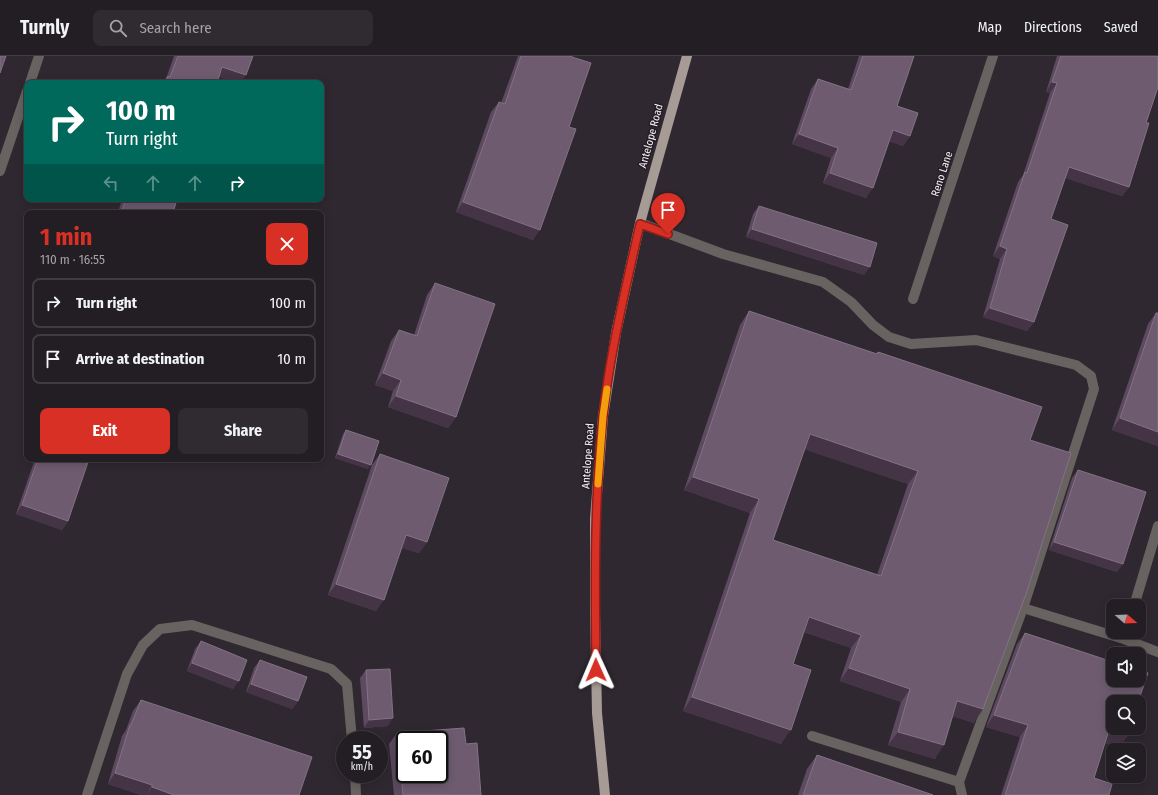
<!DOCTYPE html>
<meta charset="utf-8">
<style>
body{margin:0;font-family:"Fira Sans Condensed",sans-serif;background:#2f2b31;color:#f1f3f6;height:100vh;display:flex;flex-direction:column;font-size:15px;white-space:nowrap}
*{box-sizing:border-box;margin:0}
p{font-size:13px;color:#a3a2a6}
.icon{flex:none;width:22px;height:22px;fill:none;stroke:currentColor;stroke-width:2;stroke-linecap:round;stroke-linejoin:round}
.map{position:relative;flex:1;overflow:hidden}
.side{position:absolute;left:24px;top:154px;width:300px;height:252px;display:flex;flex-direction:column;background:#231e24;border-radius:8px;box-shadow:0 2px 10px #0003,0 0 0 1px #403c41}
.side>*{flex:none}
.banner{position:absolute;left:24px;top:24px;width:300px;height:122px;border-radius:8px;box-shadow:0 2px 10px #0003,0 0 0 1px #403c41;background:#00695c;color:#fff;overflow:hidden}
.needle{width:26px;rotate:109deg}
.controls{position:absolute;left:1106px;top:543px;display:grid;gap:8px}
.controls a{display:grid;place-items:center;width:40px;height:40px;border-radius:8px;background:#231e24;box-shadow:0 2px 10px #0003,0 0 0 1px #403c41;font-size:20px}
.speed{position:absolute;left:336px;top:675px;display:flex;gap:8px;font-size:20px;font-weight:700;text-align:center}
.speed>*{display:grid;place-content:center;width:52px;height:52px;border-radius:50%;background:#231e24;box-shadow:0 2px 10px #0003,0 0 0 1px #403c41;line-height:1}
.speed small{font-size:10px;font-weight:400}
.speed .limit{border:2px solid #111;border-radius:6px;background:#fff;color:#111}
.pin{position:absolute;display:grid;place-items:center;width:34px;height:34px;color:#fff;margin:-41px -17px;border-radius:50% 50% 50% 0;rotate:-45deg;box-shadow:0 0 4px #0007}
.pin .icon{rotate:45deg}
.me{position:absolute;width:44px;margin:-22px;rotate:359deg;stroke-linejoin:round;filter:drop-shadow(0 0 3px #0008)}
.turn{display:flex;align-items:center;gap:14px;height:84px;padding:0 16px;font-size:18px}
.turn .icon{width:52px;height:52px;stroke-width:2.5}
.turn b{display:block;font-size:28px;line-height:34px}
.lanes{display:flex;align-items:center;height:38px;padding:0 16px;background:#0003;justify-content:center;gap:20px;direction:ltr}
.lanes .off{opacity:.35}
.round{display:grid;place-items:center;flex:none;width:42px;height:42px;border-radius:8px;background:#2f2b31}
.headline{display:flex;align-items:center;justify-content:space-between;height:68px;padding:0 16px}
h1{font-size:24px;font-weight:700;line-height:30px;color:#d93025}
.cta{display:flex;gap:8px;margin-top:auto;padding:8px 16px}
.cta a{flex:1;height:46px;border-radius:8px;background:#d93025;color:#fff;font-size:16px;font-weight:700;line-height:46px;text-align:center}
.cta a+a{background:#2f2b31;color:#f1f3f6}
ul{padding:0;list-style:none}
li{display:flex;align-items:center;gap:12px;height:50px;margin:0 8px 6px;padding:0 8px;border:2px solid #403c41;border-radius:8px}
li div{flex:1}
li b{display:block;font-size:15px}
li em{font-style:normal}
header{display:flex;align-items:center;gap:24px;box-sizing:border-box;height:56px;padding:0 20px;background:#231e24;border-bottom:1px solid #403c41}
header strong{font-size:19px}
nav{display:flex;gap:22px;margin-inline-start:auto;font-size:14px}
.search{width:280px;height:36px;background:#2f2b31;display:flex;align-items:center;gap:10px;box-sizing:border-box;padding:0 14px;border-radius:8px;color:#a3a2a6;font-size:15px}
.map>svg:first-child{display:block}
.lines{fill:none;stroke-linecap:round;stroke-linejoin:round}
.service{stroke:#686360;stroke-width:10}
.minor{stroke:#686360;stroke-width:10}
.primary{stroke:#a69b95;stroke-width:10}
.wall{fill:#5d4960;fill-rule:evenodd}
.shaded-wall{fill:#443446}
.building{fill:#6e5b70;stroke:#837285;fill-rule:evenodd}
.route-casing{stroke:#8d1f18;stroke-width:10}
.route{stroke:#d93025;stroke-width:7}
.slow{stroke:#f59e0b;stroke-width:7}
.labels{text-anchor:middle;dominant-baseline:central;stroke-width:3;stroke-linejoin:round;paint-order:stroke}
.street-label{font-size:11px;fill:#f5f0f5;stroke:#251e26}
</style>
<header>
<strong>Turnly</strong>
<div class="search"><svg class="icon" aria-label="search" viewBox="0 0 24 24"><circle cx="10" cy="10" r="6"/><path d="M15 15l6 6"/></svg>Search here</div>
<nav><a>Map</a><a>Directions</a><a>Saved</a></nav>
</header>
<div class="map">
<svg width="1158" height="739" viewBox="0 0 1158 739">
<rect width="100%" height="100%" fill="#2f2830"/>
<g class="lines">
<!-- service -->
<g class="service">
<path d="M 640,167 L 723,198 L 823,226 L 851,246 L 873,269 L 889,281 L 911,288 L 976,284 L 1076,309 L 1091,320 L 1094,333 L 1023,552 L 959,726 L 962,739"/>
<path d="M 1134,550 L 1158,470"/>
<path d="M 1023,552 L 1124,583 L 1158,596"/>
<path d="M 812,680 L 959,726"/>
<path d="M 355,718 L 356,739"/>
<path d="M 87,739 L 127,618 L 143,589 L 160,573 L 192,569 L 331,613 L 347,628 L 352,684"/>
</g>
<!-- minor -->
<g class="minor">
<path d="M 30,27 L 39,0"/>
<path d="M 0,115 L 27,35"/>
<path d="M 913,243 L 993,0"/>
</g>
<!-- primary -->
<path class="primary" d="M 605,739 L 597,657 L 595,557 L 595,463 L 603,360 L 616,277 L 640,167 L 687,0"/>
</g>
<!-- wall -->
<g class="wall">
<path d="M 174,0 L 253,0 L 219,21 L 217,27 L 163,27 L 167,20 Z"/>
<path d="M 518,0 L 572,0 L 569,71 L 533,184 L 456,156 L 491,56 L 499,46 L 501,47 Z"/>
<path d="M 859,0 L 914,0 L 897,50 L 910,80 L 903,90 L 889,85 L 866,142 L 823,127 L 831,102 L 792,88 L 811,33 L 818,23 L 848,33 Z"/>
<path d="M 1057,0 L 1158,0 L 1146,67 L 1129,131 L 1122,140 L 1065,122 L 1051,163 L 1034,266 L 1027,275 L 983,261 L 1000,203 L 993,200 L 1018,126 L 1023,119 L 1050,37 L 1046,36 Z"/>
<path d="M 122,143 L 177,143 L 173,157 L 118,157 Z"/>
<path d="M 759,150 L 864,219 L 746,181 L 753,158 Z"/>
<path d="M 435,227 L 456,361 L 448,372 L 388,351 L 393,335 L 375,329 L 391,285 L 399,274 L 414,279 L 427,239 Z"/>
<path d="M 749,255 L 876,298 L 878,296 L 1030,384 L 974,667 L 953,660 L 935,703 L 888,689 L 901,646 L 840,625 L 851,592 L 804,576 L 793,608 L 781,688 L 683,655 L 750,457 L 684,434 L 740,269 ZM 804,393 L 908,428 L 877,519 L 773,484 Z"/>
<path d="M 1156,257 L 1158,390 L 1112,374 L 1148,268 Z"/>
<path d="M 346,374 L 368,413 L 335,402 L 343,378 Z"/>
<path d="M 380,398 L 427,486 L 419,497 L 402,492 L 376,555 L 328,539 L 372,409 Z"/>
<path d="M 35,403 L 89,403 L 68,465 L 62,474 L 16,458 Z"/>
<path d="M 1078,414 L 1117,516 L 1049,494 L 1072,422 Z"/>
<path d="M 1025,577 L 1127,680 L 1119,692 L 1105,687 L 1094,722 L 1109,739 L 1001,739 L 1020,681 L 986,671 L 1017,588 Z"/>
<path d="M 201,585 L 233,633 L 187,615 L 195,593 Z"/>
<path d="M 260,604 L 298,645 L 292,653 L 246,636 L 254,612 Z"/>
<path d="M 366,614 L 388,670 L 364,672 L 360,622 Z"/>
<path d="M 141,644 L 299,739 L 141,739 L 108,728 L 122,680 L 126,674 L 133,655 Z"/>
<path d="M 397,677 L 466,688 L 481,739 L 394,739 L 389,688 Z"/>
<path d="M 817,699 L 933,739 L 798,739 L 807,713 Z"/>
</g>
<!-- shaded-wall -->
<g class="shaded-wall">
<path d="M 222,11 L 246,19 L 241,27 L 235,27 L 216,20 Z"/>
<path d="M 1052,26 L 1057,27 L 1050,37 L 1046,36 Z"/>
<path d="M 893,74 L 910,80 L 903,90 L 886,84 Z"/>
<path d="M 799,78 L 838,92 L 831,102 L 792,88 Z"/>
<path d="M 1069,111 L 1129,131 L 1122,140 L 1062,121 Z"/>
<path d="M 830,117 L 873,132 L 866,142 L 823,127 Z"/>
<path d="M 463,146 L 540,174 L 533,184 L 456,156 Z"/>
<path d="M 752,173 L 870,211 L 864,219 L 746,181 Z"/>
<path d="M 1000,190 L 1007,193 L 1000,203 L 993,200 Z"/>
<path d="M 990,252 L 1034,266 L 1027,275 L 983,261 Z"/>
<path d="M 383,317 L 401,324 L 393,335 L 375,329 Z"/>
<path d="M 396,340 L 456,361 L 448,372 L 388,351 Z"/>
<path d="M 1120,362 L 1158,376 L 1158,390 L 1112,374 Z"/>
<path d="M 810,378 L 918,415 L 908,428 L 800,392 Z"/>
<path d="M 338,398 L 371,409 L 368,413 L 335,402 Z"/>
<path d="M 693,421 L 759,443 L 750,457 L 684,434 Z"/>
<path d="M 22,449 L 68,465 L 62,474 L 16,458 Z"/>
<path d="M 406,479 L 427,486 L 419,497 L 398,491 Z"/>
<path d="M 1054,486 L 1123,508 L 1117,516 L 1049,494 Z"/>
<path d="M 336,528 L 384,544 L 376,555 L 328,539 Z"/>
<path d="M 809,561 L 861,579 L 851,592 L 799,574 Z"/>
<path d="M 192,607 L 239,625 L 233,633 L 187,615 Z"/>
<path d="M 849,612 L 910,633 L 901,646 L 840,625 Z"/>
<path d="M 251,628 L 298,645 L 292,653 L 246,636 Z"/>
<path d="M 692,641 L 791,674 L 781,688 L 683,655 Z"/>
<path d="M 957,645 L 983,653 L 974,667 L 948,659 Z"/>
<path d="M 994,659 L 1028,669 L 1020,681 L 986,671 Z"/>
<path d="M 393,662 L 388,670 L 364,672 L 369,664 Z"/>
<path d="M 1109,674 L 1127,680 L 1119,692 L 1101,686 Z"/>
<path d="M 898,676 L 944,689 L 935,703 L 888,689 Z"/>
<path d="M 115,717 L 152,729 L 146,739 L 141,739 L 108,728 Z"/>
<path d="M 152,731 L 174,739 L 146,739 Z"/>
</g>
<!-- building -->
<g class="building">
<path d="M 0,0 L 6,0 L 0,17 Z"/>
<path d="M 178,0 L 253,0 L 246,19 L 222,11 L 217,27 L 165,27 L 168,20 L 170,21 Z"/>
<path d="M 521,0 L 572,0 L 572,1 L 591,7 L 569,71 L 576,73 L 540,174 L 463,146 L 499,46 L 505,48 Z"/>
<path d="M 863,0 L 914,0 L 897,50 L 918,57 L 910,80 L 893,74 L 873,132 L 830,117 L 838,92 L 799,78 L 818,23 L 851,34 Z"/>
<path d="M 1061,0 L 1158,0 L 1158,31 L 1146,67 L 1149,67 L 1129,131 L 1069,111 L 1051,163 L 1068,169 L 1034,266 L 990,252 L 1007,193 L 1000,190 L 1025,116 L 1027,117 L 1057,27 L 1052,26 Z"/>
<path d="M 126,143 L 177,143 L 173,157 L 121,157 Z"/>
<path d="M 759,150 L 877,187 L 870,211 L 752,173 Z"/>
<path d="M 435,227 L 495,248 L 456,361 L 396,340 L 401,324 L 383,317 L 399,274 L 417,280 Z"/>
<path d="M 749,255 L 877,298 L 878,296 L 1042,351 L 1030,384 L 1071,397 L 1026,538 L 983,653 L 957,645 L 944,689 L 898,676 L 910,633 L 849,612 L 861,579 L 809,561 L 793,608 L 811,614 L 791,674 L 692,641 L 759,443 L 693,421 ZM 810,378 L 918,415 L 881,520 L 773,484 Z"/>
<path d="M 1156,257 L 1158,257 L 1158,376 L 1120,362 Z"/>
<path d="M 346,374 L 379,385 L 371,409 L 338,398 Z"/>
<path d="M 380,398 L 449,422 L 427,486 L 406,479 L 384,544 L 336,528 Z"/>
<path d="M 38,403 L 89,403 L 68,465 L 22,449 Z"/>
<path d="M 1078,414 L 1146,436 L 1123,508 L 1054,486 Z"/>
<path d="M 1025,577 L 1113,606 L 1113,624 L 1139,624 L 1139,614 L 1148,617 L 1138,646 L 1113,646 L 1113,672 L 1130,672 L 1127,680 L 1109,674 L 1094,722 L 1112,728 L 1109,739 L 1005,739 L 1028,669 L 994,659 Z"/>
<path d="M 201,585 L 247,604 L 239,625 L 192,607 Z"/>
<path d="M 260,604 L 307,621 L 298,645 L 251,628 Z"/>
<path d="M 390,613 L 393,662 L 369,664 L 366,614 Z"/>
<path d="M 141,644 L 312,701 L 299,739 L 174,739 L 152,731 L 152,729 L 115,717 L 130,669 L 131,669 Z"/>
<path d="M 464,672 L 466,688 L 477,687 L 481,739 L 403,739 L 397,677 ZM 405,684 L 439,684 L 439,718 L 405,718 Z"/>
<path d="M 817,699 L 933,739 L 803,739 Z"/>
</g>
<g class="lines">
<!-- route casing -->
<g class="route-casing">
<path id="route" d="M 596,614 C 595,530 594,445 603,360 C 610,296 626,231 640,168 L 668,178"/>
</g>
<!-- route -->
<use href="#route" class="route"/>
<!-- slow -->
<path class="slow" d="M 598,428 L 603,360 L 607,333"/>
</g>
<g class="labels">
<!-- street labels -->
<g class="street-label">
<text transform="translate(651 80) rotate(-75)">Antelope Road</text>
<text transform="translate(942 118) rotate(-72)">Reno Lane</text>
<text transform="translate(588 400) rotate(-86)">Antelope Road</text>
</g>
</g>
</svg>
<div class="controls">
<a><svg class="needle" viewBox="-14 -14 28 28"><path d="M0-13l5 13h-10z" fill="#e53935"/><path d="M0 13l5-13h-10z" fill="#a3a2a6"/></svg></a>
<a><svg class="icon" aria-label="sound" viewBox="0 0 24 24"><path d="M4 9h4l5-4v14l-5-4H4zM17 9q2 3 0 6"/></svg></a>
<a><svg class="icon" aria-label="search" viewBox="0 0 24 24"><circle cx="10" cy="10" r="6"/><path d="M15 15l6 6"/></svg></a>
<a><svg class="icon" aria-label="layers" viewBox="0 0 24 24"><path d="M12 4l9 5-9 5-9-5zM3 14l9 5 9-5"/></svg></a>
</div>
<div class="speed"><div>55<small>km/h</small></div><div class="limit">60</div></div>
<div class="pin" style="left:668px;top:178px;background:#d93025"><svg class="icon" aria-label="arrive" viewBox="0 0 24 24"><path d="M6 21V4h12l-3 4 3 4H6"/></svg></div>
<svg class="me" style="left:596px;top:614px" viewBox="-20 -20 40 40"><path d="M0-17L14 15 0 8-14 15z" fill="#d93025" stroke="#fff" stroke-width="4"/></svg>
<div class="banner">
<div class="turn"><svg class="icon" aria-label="right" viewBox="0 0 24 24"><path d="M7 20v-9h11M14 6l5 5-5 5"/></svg><div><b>100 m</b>Turn right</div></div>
<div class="lanes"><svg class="icon off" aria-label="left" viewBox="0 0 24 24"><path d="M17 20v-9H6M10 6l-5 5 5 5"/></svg><svg class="icon off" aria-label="ahead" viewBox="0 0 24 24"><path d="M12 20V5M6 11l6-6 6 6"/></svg><svg class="icon off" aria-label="ahead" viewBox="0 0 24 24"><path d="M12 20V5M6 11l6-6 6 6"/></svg><svg class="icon" aria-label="right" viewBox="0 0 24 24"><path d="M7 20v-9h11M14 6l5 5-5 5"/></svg></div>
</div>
<section class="side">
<div class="headline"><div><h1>1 min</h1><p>110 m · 16:55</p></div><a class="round" style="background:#d93025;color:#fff"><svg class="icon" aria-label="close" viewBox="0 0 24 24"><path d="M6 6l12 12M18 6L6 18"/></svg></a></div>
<ul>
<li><svg class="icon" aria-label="right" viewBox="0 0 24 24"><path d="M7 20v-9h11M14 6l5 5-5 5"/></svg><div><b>Turn right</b></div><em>100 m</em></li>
<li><svg class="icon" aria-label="arrive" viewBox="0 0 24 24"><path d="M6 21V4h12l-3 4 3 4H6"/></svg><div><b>Arrive at destination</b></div><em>10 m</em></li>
</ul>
<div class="cta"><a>Exit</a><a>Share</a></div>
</section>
</div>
